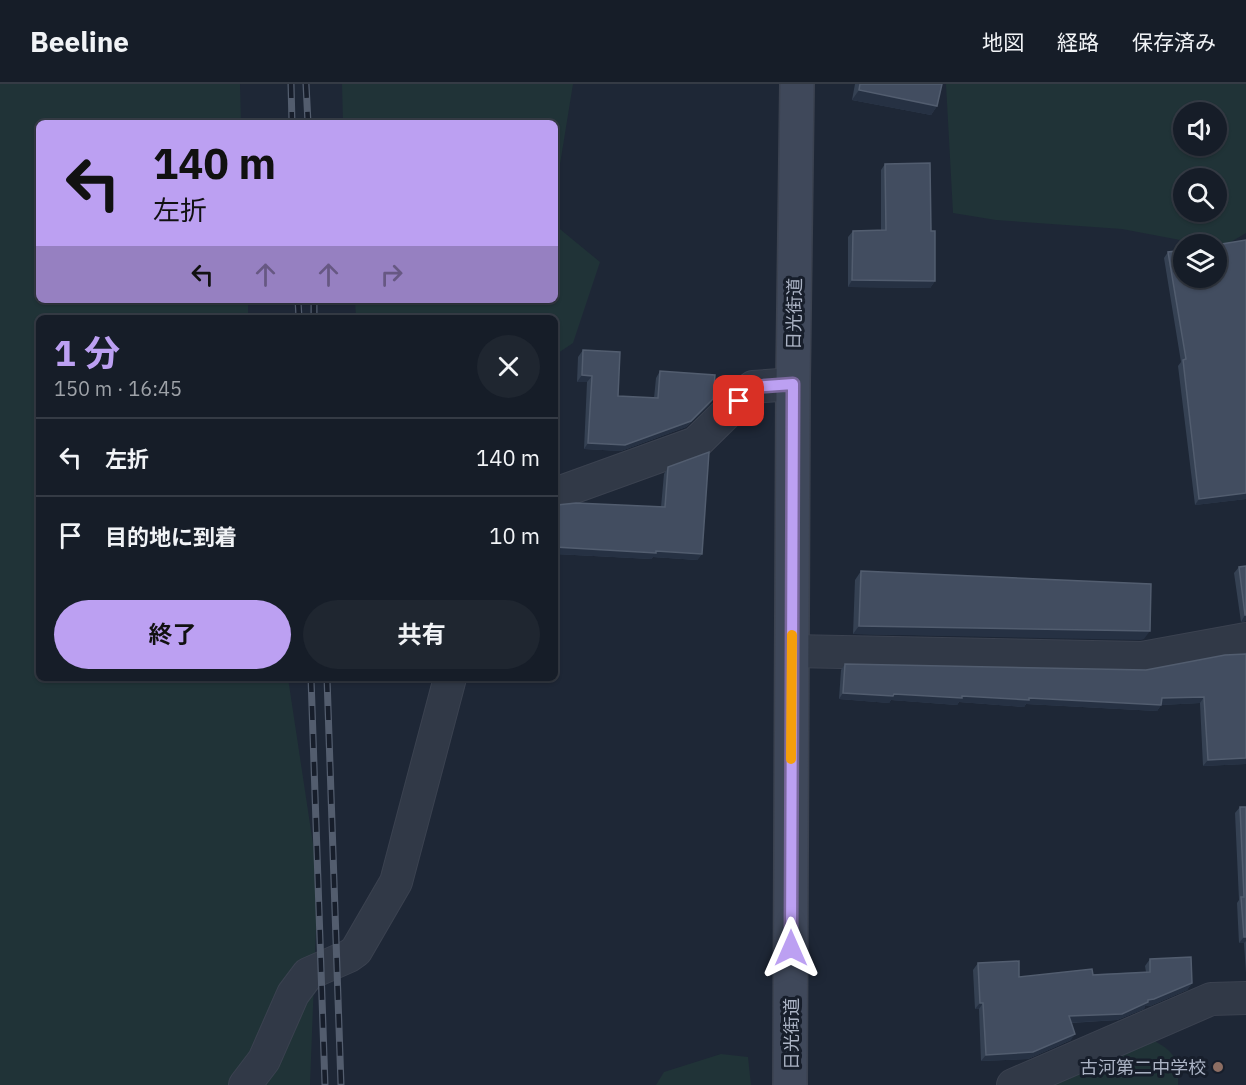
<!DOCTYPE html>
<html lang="ja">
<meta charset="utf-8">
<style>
body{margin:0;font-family:"IBM Plex Sans","Noto Sans JP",sans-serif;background:#1f2630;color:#f1f3f6;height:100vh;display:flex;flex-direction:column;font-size:22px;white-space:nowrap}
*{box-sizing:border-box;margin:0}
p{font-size:20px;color:#9ea2a8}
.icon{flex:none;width:33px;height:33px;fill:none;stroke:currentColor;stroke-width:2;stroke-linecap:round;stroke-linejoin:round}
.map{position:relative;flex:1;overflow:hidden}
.side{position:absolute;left:36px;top:231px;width:522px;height:366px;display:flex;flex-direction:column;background:#161d28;border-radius:9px;box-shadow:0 2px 4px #0004,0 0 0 2px #353b45}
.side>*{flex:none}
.guide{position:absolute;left:36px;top:36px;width:522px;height:183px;border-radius:9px;box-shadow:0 2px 4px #0004,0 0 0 2px #353b45;background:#bca0f2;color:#111;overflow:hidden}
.tools{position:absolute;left:1173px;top:18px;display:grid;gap:12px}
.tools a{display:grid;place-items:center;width:54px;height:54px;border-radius:50%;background:#161d28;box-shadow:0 2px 4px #0004,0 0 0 2px #353b45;font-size:30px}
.pin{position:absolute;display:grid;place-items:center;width:51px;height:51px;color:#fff;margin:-26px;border-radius:12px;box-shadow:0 3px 9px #0006}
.me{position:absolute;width:66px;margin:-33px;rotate:0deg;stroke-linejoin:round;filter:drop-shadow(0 0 4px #0008)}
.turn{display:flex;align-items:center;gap:21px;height:126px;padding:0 18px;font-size:27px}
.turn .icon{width:78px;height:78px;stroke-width:2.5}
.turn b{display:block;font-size:42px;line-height:51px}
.lanes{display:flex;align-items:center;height:57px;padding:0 18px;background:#0003;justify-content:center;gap:30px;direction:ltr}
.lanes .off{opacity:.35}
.round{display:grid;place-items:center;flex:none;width:63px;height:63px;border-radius:32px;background:#1f2630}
.headline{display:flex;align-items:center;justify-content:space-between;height:102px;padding:0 18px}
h1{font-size:36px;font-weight:700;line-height:45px;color:#bca0f2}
.cta{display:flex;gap:12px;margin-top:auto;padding:12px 18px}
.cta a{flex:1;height:69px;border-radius:36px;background:#bca0f2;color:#111;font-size:24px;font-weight:700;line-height:69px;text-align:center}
.cta a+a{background:#1f2630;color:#f1f3f6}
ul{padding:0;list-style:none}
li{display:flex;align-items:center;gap:18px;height:78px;padding:0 18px;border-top:2px solid #353b45}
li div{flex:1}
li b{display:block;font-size:22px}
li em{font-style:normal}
header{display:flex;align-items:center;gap:36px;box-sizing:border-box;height:84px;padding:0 30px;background:#161d28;border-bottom:2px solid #353b45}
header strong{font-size:28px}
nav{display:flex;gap:33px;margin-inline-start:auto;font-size:21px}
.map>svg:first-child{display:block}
.green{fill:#203337;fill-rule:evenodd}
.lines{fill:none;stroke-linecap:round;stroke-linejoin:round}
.street-casing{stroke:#3b4250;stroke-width:34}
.secondary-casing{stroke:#3b4250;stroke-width:36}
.street{stroke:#313947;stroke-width:32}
.secondary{stroke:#3f485a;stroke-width:33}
.rail-casing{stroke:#535d6e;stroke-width:7}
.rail{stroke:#171e2b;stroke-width:4.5;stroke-dasharray:14;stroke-linecap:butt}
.wall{fill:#354153}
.shaded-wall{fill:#263143}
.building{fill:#424d60;stroke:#525d6f;stroke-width:1.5}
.route-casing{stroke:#7a689d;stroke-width:15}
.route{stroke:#bca0f2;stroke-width:10}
.slow{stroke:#f59e0b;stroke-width:10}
.education-dot{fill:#8d6e63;stroke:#171e2b;stroke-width:2}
.labels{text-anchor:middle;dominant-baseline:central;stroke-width:6;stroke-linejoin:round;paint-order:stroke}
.street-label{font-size:18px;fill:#abb3c4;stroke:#171e2b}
.poi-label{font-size:18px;fill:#abb3c4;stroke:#171e2b;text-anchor:end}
</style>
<header>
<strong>Beeline</strong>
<nav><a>地図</a><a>経路</a><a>保存済み</a></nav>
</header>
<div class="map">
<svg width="1246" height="1001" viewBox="0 0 1246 1001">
<rect width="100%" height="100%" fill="#1e2736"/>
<!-- green -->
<g class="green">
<path d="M 0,0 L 240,0 L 241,39 L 39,39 L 39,216 L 248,216 L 248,234 L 39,234 L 39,594 L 288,594 L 318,793 L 310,1001 L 0,1001 Z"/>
<path d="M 342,0 L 573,0 L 555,111 L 555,39 L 343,39 Z"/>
<path d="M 946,0 L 1246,0 L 1246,149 L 1224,162 L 1196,159 L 1122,145 L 996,136 L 953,129 ZM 1184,28 L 1216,28 L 1216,62 L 1184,62 ZM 1184,94 L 1216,94 L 1216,128 L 1184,128 Z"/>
<path d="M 555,141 L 600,178 L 573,259 L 555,271 L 555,234 L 356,234 L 355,216 L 555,216 Z"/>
<path d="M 1147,953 C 1172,966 1179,971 1178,1001 L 1044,1001 Z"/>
<path d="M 721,970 L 748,973 L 751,1001 L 656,1001 L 664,988 Z"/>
</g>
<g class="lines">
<!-- street casing -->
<g class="street-casing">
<g id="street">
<path d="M 555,410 L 696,359 L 753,303 L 793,300"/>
<path d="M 792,567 L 1142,574 L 1246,555"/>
<path d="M 245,1001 L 264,976 L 293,910 L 308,890 L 349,872 L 356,867 L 396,798 L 450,594"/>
<path d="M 1013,1001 L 1211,915 L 1246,914"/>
</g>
</g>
<!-- secondary casing -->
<g class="secondary-casing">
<path id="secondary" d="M 790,1001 L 793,300 L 797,0"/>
</g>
<!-- street -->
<use href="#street" class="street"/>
<!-- secondary -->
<use href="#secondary" class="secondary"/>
<!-- rail casing -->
<g class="rail-casing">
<g id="rail">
<path d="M 291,0 L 292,39"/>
<path d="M 306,0 L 308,39"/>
<path d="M 298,216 L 299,234"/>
<path d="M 314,216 L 314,234"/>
<path d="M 311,594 L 325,1001"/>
<path d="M 327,594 L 341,1001"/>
</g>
</g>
<!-- rail -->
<use href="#rail" class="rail"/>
</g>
<!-- wall -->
<g class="wall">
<path d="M 855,0 L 942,0 L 937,22 L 931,31 L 852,16 Z"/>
<path d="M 885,80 L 931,147 L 935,197 L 930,204 L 848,203 L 848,153 L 853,147 L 881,146 L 881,86 Z"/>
<path d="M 1246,156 L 1246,417 L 1246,415 L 1195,421 L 1178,282 L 1181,278 L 1164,174 L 1168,168 Z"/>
<path d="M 583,266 L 618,312 L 654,314 L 656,294 L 660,287 L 713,315 L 709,321 L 686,343 L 621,367 L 584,365 L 587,298 L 577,298 L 578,273 Z"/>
<path d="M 668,383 L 702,470 L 697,476 L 653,473 L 651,475 L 555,470 L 555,420 L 557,421 L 661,423 L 664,390 Z"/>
<path d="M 1246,482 L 1246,537 L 1241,538 L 1234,489 L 1239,483 Z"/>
<path d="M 861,487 L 1144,555 L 853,550 L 855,496 Z"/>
<path d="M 1246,568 L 1246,680 L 1203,682 L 1200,619 L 1161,621 L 1157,627 L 1026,620 L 1024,623 L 959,618 L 957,621 L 891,616 L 889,619 L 839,615 L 841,586 L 845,580 L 1146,586 L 1244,570 Z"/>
<path d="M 1240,723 L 1246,723 L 1246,889 L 1244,859 L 1239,859 L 1237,819 L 1239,816 L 1235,729 Z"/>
<path d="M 1150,875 L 1192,899 L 1187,906 L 1150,922 L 1145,922 L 1144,925 L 1117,936 L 1071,939 L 1071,956 L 1028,975 L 981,977 L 979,925 L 975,925 L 973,886 L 978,879 L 1019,893 L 1146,888 L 1145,882 Z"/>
</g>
<!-- shaded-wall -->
<g class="shaded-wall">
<path d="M 859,6 L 937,22 L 931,31 L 852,16 Z"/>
<path d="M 852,196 L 935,197 L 930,204 L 848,203 Z"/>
<path d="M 582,291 L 592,292 L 587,298 L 577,298 Z"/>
<path d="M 713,315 L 709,321 L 686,343 L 621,367 L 584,365 L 588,359 Z"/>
<path d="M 1246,409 L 1246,415 L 1195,421 L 1199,415 Z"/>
<path d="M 555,463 L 656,467 L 702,470 L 697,476 L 653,473 L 651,475 L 555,470 Z"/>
<path d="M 1245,531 L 1246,531 L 1246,537 L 1241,538 Z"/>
<path d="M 859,542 L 1150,547 L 1144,555 L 1141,556 L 853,550 Z"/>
<path d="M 843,609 L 1029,614 L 1162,614 L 1204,613 L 1200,619 L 1161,621 L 1157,627 L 1026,620 L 1024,623 L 959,618 L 957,621 L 891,616 L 889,619 L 839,615 Z"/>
<path d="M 1246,674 L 1246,680 L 1203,682 L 1208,676 Z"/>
<path d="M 1244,853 L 1246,853 L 1246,857 L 1244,859 L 1239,859 Z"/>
<path d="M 1192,899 L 1187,906 L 1150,922 L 1145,922 L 1144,925 L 1117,936 L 1064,939 L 1069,932 L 1148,916 Z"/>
<path d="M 980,919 L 983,919 L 979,925 L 975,925 Z"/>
<path d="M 1075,950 L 1071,956 L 1028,975 L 981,977 L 986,971 Z"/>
</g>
<!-- building -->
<g class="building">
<path d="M 860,0 L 942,0 L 937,22 L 859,6 Z"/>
<path d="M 930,79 L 931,147 L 935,147 L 935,197 L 852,196 L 853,147 L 886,146 L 885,80 Z"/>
<path d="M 1246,156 L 1246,409 L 1199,415 L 1183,276 L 1186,275 L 1168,168 L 1184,166 L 1184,194 L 1216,194 L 1216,161 Z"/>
<path d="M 583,266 L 620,268 L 618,312 L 658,314 L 660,287 L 715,291 L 713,315 L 691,337 L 625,361 L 588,359 L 592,292 L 582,291 Z"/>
<path d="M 709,368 L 702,470 L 656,467 L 656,469 L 555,463 L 555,420 L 557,421 L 576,419 L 665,423 L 668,383 Z"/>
<path d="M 1246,482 L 1246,531 L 1245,531 L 1239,483 Z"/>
<path d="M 861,487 L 1151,500 L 1150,547 L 859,542 Z"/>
<path d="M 1246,570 L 1246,674 L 1208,676 L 1204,613 L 1162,614 L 1161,621 L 1029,614 L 1029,616 L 962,612 L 962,614 L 894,610 L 893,612 L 843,609 L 845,580 L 1146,586 L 1225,571 Z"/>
<path d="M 1240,723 L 1246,723 L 1246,853 L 1244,853 L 1241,813 L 1244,813 Z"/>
<path d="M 1191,873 L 1192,899 L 1154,915 L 1148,916 L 1148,918 L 1122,930 L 1069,932 L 1075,950 L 1033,968 L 986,971 L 983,919 L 980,919 L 978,879 L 1019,877 L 1019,893 L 1092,885 L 1093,891 L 1150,888 L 1150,875 Z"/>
</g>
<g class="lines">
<!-- route casing -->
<g class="route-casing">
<path id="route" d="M 739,317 L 753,303 L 793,300 L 791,864"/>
</g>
<!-- route -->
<use href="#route" class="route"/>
<!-- slow -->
<path class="slow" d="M 791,675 L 792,551"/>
</g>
<!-- markers -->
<circle class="education-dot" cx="1218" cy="983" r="6"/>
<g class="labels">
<!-- street labels -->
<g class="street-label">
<text transform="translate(794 230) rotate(-89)">日光街道</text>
<text transform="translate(791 950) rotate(-90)">日光街道</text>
</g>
<!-- poi labels -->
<g class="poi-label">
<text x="1206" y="983">古河第二中学校</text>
</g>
</g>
</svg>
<div class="tools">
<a><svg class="icon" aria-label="sound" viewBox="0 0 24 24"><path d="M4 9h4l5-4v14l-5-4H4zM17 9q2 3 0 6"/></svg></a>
<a><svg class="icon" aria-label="search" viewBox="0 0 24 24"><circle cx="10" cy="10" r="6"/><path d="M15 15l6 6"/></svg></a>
<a><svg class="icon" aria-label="layers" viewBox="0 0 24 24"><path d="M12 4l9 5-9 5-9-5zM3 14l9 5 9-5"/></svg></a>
</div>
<div class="pin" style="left:739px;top:317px;background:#d93025"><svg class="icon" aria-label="arrive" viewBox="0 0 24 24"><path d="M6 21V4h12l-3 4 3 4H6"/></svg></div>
<svg class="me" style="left:791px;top:864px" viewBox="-20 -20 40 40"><path d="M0-17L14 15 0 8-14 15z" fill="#bca0f2" stroke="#fff" stroke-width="4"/></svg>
<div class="guide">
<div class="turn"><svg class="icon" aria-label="left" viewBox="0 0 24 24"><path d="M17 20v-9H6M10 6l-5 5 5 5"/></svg><div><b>140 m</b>左折</div></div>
<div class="lanes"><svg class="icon" aria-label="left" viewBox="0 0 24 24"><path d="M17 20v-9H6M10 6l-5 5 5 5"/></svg><svg class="icon off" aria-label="ahead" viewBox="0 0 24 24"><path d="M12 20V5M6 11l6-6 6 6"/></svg><svg class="icon off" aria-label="ahead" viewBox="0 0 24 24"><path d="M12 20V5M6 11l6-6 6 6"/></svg><svg class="icon off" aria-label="right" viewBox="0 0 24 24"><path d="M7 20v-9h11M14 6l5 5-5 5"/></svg></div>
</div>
<section class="side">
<div class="headline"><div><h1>1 分</h1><p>150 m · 16:45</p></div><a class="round"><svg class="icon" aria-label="close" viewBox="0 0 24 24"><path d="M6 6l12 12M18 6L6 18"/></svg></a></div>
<ul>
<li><svg class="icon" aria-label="left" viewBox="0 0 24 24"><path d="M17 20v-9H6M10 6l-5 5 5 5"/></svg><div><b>左折</b></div><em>140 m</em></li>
<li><svg class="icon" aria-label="arrive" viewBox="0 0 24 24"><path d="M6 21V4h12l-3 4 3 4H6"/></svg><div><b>目的地に到着</b></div><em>10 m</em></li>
</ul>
<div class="cta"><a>終了</a><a>共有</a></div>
</section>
</div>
